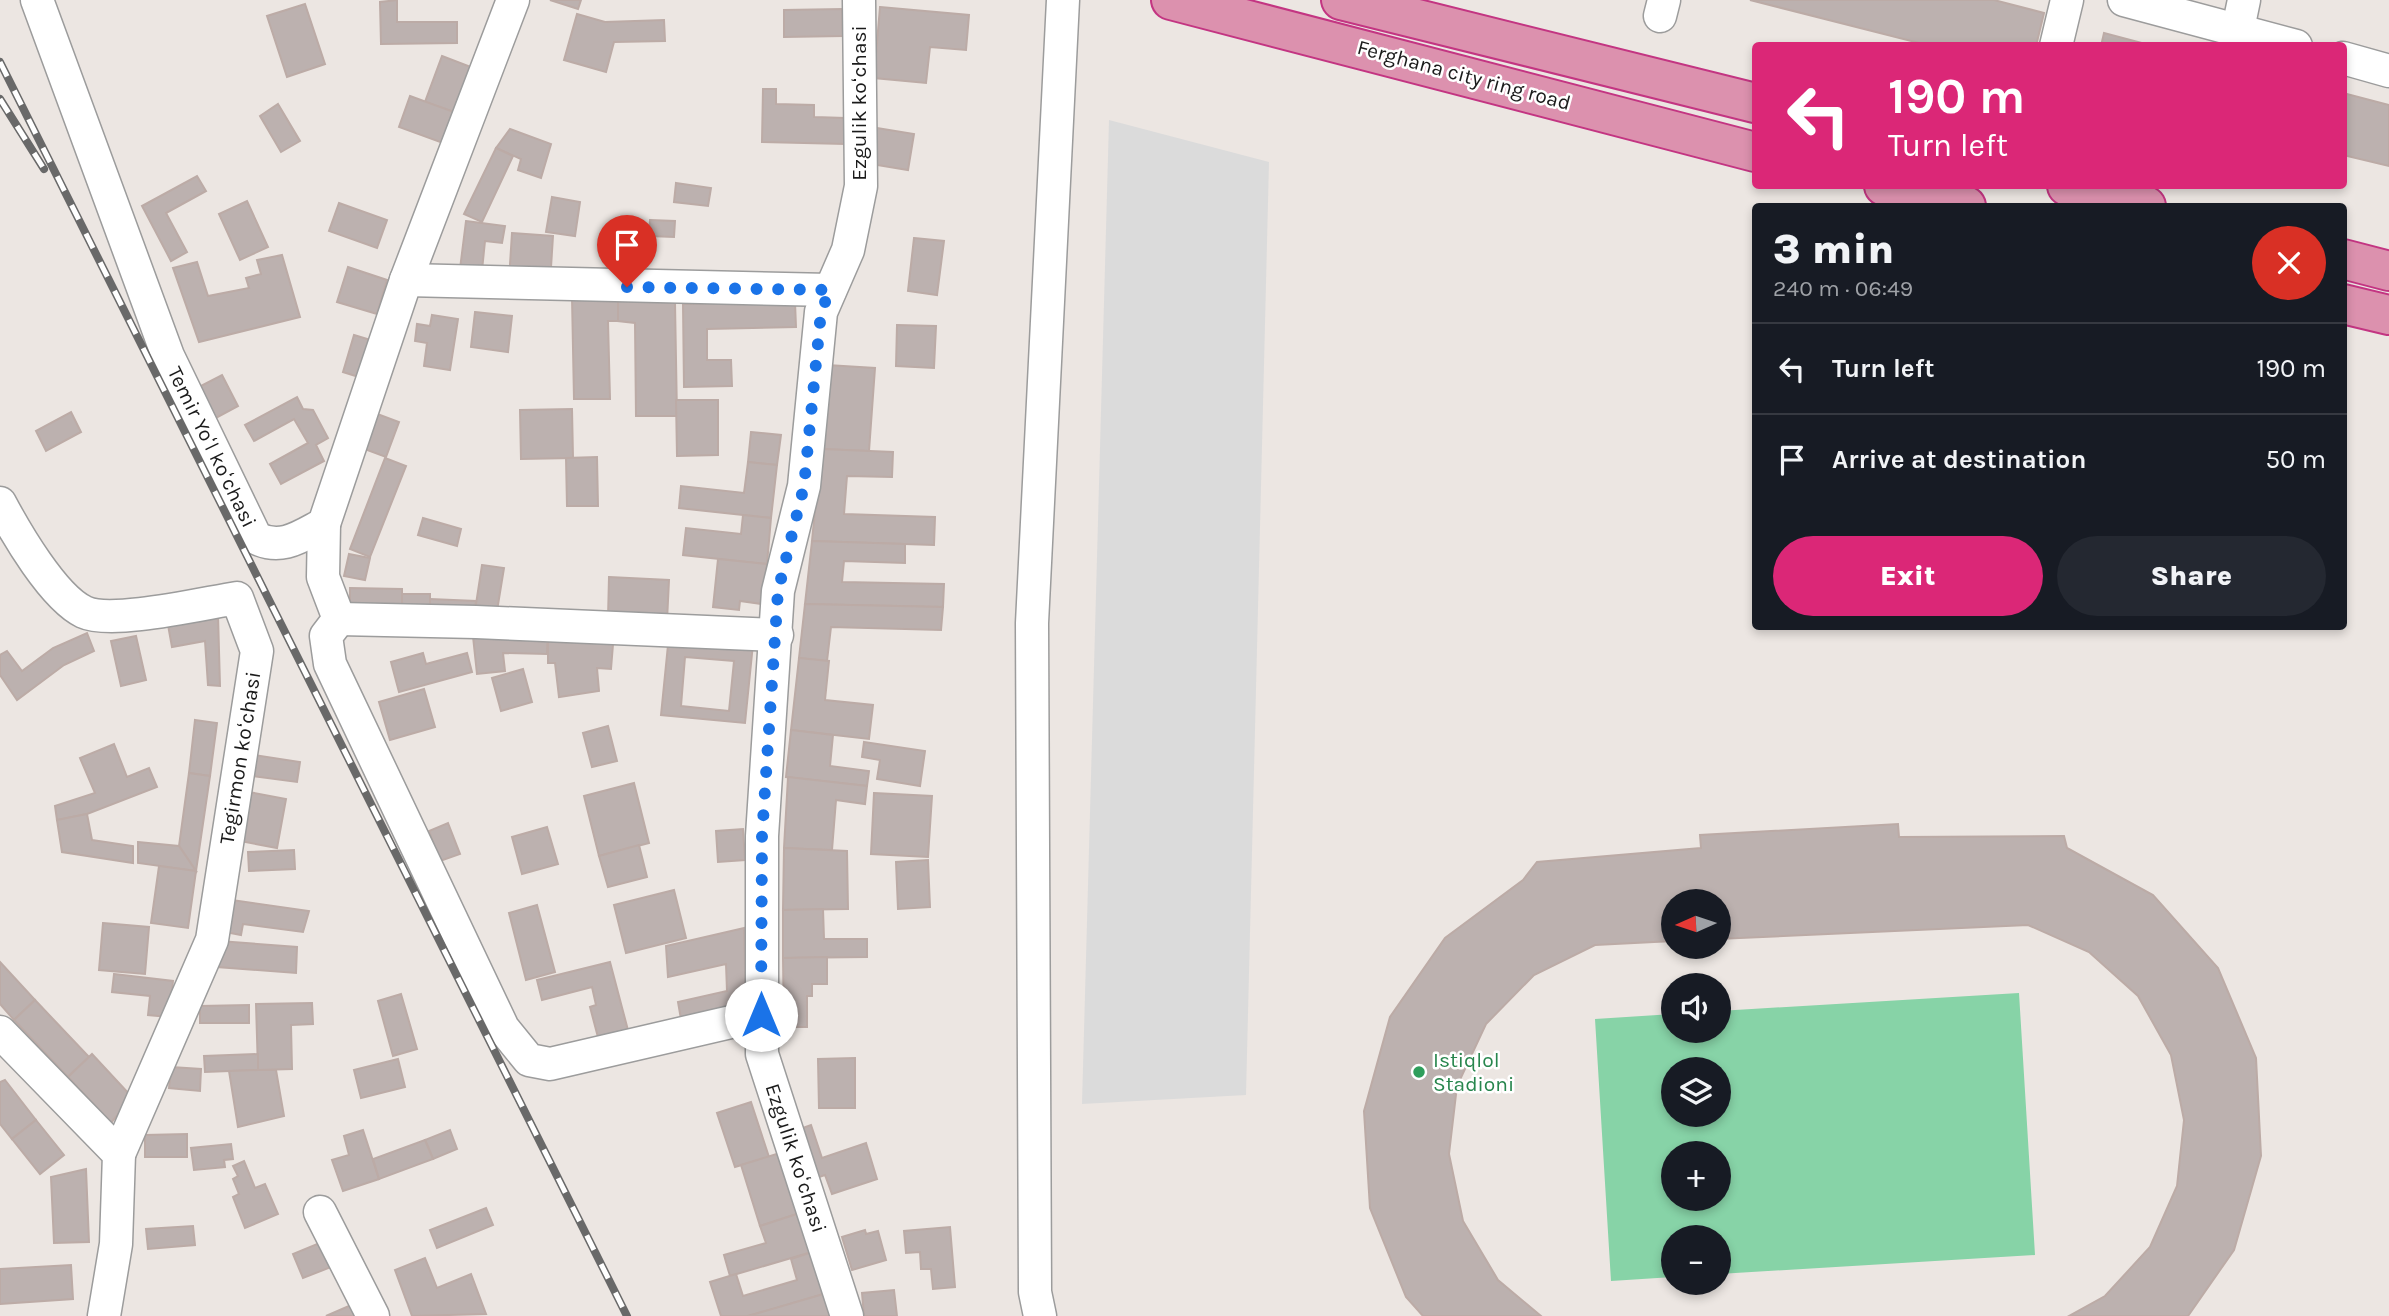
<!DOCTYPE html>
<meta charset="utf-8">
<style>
body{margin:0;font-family:Karla,sans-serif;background:#242831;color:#f1f3f6;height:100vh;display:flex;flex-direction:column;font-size:26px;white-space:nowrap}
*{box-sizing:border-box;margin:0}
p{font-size:23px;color:#9ea1a6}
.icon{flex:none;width:38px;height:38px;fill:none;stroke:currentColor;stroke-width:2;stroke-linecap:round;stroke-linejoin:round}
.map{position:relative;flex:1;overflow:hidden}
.panel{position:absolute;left:1752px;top:203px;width:595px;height:427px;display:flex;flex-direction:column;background:#171b24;border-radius:7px;box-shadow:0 4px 10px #0003}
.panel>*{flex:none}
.top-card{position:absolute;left:1752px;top:42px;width:595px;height:147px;border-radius:7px;box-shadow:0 4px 10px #0003;background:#db2777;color:#fff;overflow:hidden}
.needle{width:46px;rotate:267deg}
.fabs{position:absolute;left:1661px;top:889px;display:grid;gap:14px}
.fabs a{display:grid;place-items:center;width:70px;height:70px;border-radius:50%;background:#171b24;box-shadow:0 4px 10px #0003;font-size:35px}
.pin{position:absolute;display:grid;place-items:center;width:60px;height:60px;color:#fff;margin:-72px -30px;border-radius:50% 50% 50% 0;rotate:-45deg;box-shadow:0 0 7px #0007}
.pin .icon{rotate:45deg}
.me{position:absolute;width:77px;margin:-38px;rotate:0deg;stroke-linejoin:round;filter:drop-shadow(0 0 5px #0008)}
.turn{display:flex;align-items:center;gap:24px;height:147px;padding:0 21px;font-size:32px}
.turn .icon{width:91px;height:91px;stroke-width:2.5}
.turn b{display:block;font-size:49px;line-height:60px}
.round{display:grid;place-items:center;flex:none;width:74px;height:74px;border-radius:37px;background:#242831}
.summary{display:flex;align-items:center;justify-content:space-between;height:119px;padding:0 21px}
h1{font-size:42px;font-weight:800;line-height:52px}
.action{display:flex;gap:14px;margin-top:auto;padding:14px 21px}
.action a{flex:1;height:80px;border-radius:42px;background:#db2777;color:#fff;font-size:28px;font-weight:800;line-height:80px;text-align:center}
.action a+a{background:#242831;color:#f1f3f6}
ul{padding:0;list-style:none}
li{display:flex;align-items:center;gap:21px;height:91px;padding:0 21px;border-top:2px solid #363941}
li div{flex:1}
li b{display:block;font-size:26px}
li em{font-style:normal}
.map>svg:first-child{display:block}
.pitch{fill:#87d3a7;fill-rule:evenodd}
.parking{fill:#dbdbdb}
.building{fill:#bcb1af;stroke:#bcaba6;stroke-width:2;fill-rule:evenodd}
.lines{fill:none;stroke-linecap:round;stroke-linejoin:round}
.street-casing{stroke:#9c9c9c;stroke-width:35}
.highway-casing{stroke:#c33582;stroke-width:42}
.street{stroke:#fff;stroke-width:32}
.highway{stroke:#dc91ae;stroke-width:38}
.rail-casing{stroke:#696969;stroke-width:8}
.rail{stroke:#fff;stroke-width:5;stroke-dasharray:16;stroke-linecap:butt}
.route{stroke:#1a73e8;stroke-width:12;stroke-dasharray:0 21.6}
.leisure-dot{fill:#2e9e5b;stroke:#fff;stroke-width:2.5}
.labels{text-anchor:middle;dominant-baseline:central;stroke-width:5;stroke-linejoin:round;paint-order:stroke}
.street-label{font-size:21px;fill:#1b1b1b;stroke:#fff}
.leisure-label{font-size:21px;fill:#27864d;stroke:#fff;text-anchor:start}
</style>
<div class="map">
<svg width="2389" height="1316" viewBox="0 0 2389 1316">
<rect width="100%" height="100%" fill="#ece6e2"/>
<!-- pitch -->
<path class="pitch" d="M 2019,993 L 2035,1255 L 1719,1274 L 1718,1237 L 1673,1237 L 1673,1277 L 1611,1281 L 1595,1019 L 1673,1014 L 1673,1031 L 1718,1031 L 1719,1011 ZM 1673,1069 L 1718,1069 L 1718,1115 L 1673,1115 ZM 1673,1153 L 1718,1153 L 1718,1199 L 1673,1199 Z"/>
<!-- parking -->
<path class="parking" d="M 1109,120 L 1269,162 L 1246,1095 L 1082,1104 Z"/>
<!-- building -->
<g class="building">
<path d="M 397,0 L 397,22 L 457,22 L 457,43 L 381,44 L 380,2 Z"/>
<path d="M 550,0 L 581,0 L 578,9 Z"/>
<path d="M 1750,0 L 1994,0 L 2044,13 L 2036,46 L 1931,46 Z"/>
<path d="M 305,4 L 325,64 L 287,77 L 267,16 Z"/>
<path d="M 880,7 L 969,15 L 966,50 L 930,47 L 926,83 L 874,78 Z"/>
<path d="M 842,9 L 843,36 L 784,37 L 784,10 Z"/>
<path d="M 577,14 L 605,22 L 664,20 L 665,41 L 614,42 L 606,72 L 564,60 Z"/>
<path d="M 2104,33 L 2153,46 L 2101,46 Z"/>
<path d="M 442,56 L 471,67 L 454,112 L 425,102 Z"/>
<path d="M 763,89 L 776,89 L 776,104 L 814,105 L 814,117 L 845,118 L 845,144 L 762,142 Z"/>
<path d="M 2343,93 L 2389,105 L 2389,166 L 2343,155 Z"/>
<path d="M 410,96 L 454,112 L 443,143 L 399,127 Z"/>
<path d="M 278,104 L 300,141 L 281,152 L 260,116 Z"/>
<path d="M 877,128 L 914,134 L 908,170 L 871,164 Z"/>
<path d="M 510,129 L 551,144 L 541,178 L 518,170 L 521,159 L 496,148 Z"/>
<path d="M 496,148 L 513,156 L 482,222 L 464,214 Z"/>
<path d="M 197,176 L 206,191 L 166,213 L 187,252 L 171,261 L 142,206 Z"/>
<path d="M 676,183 L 711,188 L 708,206 L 674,202 Z"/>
<path d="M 552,197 L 580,202 L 575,236 L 546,232 Z"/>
<path d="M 247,201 L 268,247 L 240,260 L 219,214 Z"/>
<path d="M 339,203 L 387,220 L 377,248 L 329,231 Z"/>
<path d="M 650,220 L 675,221 L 674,237 L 649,236 Z"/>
<path d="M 466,221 L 505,226 L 502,243 L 485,241 L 481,280 L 459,277 Z"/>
<path d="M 512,233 L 553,236 L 550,283 L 509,280 Z"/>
<path d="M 914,238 L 944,241 L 937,295 L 908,291 Z"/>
<path d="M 282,255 L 300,317 L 199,342 L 173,268 L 197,262 L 208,296 L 249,288 L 246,278 L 261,274 L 257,260 Z"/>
<path d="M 348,267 L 387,280 L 377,314 L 337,302 Z"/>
<path d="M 572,297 L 618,299 L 618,321 L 608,321 L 610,399 L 574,399 Z"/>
<path d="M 618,299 L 675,303 L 677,416 L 636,416 L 635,323 L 618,321 Z"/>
<path d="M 795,302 L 796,327 L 707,329 L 707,360 L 731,360 L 732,386 L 684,387 L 683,304 Z"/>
<path d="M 475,312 L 512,316 L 508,352 L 471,347 Z"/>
<path d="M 432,315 L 458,319 L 450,370 L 424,366 L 427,343 L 415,341 L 417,324 L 430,326 Z"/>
<path d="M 897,325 L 936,326 L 934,368 L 896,366 Z"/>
<path d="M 354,335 L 377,342 L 365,379 L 343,372 Z"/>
<path d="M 827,365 L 875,368 L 869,451 L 821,449 Z"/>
<path d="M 222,375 L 238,406 L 216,418 L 199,387 Z"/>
<path d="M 297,397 L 303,409 L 313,410 L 328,438 L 316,445 L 324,461 L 281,484 L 270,464 L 308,443 L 294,419 L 254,441 L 245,425 Z"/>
<path d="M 676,400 L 718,400 L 718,455 L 677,456 Z"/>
<path d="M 572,409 L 573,458 L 521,459 L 520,410 Z"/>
<path d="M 71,412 L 81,432 L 46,451 L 36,431 Z"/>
<path d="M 372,412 L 399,422 L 386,457 L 359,447 Z"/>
<path d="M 751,432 L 781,435 L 777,465 L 748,462 Z"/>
<path d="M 821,449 L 893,452 L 892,477 L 847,476 L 844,514 L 935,517 L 934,545 L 812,541 Z"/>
<path d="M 597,457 L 598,506 L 567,506 L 566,458 Z"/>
<path d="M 385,458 L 406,466 L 370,557 L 350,549 Z"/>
<path d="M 748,462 L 777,465 L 771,518 L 679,508 L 681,486 L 744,493 Z"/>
<path d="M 743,515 L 771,518 L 767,564 L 683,555 L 686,528 L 741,534 Z"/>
<path d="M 423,518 L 461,529 L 457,546 L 418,535 Z"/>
<path d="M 812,541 L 905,544 L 905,563 L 844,561 L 842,582 L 944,584 L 943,607 L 805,604 Z"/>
<path d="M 349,554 L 370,558 L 365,580 L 344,576 Z"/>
<path d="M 718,559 L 767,564 L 762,604 L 740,601 L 739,610 L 713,607 Z"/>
<path d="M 482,565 L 504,568 L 496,617 L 474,617 Z"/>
<path d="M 609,577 L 669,580 L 667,621 L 608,618 Z"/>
<path d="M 350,588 L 402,589 L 402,610 L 350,610 Z"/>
<path d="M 402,594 L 430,594 L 430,615 L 402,614 Z"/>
<path d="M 430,599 L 476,601 L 474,617 L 430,615 Z"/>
<path d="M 805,604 L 943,607 L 941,630 L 831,627 L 827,661 L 799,658 Z"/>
<path d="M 218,615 L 220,686 L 208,685 L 205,641 L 172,647 L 168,625 Z"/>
<path d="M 472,627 L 548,629 L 547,654 L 503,653 L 505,671 L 477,674 Z"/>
<path d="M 548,629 L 614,632 L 611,669 L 597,668 L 599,691 L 559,697 L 555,663 L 548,663 Z"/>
<path d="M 87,633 L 94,651 L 64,665 L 17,700 L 0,675 L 0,655 L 7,651 L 22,671 L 53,648 Z"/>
<path d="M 669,635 L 753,644 L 745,723 L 661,715 ZM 685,657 L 734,661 L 729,711 L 681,706 Z"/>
<path d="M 136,636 L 146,680 L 121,686 L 111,641 Z"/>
<path d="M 423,653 L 426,664 L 467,653 L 472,672 L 399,692 L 391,662 Z"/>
<path d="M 799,658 L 829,661 L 825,700 L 873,705 L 869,739 L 791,730 Z"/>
<path d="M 523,669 L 532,702 L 501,711 L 492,678 Z"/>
<path d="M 424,689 L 435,727 L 390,740 L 379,702 Z"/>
<path d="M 195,720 L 217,723 L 210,776 L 189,773 Z"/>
<path d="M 608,726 L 617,761 L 592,767 L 583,733 Z"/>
<path d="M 791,730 L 833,735 L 830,766 L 869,771 L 867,786 L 786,777 Z"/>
<path d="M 864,742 L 925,751 L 920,786 L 877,779 L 880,760 L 862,757 Z"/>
<path d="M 114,744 L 127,777 L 149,768 L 157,787 L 87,814 L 57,820 L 55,806 L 95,793 L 80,758 Z"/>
<path d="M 248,754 L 300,762 L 297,782 L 245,775 Z"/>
<path d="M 189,773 L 210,776 L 196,871 L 179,846 Z"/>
<path d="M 788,777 L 867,786 L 865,804 L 836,800 L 832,850 L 784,848 Z"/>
<path d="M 634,783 L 649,843 L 599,856 L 584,796 Z"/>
<path d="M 249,792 L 286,799 L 277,848 L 240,841 Z"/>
<path d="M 874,793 L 932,796 L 928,857 L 871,854 Z"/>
<path d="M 87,814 L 92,840 L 133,846 L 133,863 L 62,852 L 57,820 Z"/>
<path d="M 448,823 L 460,854 L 440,861 L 429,831 Z"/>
<path d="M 1898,824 L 1899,837 L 2064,836 L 2067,848 L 2153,895 L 2218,968 L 2256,1058 L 2261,1156 L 2234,1250 L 2188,1316 L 2069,1316 L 2105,1296 L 2150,1247 L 2177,1186 L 2184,1120 L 2171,1055 L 2138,996 L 2089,952 L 2028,925 L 1718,939 L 1718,901 L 1673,901 L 1673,941 L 1595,945 L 1534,975 L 1486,1024 L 1457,1086 L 1449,1154 L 1463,1221 L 1498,1280 L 1541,1316 L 1423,1316 L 1406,1297 L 1370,1208 L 1364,1111 L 1390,1017 L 1445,938 L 1523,880 L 1537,862 L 1701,848 L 1700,835 Z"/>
<path d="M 547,827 L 558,864 L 522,874 L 512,837 Z"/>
<path d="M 743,829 L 745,860 L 718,862 L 716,831 Z"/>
<path d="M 138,842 L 179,846 L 196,871 L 138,863 Z"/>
<path d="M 639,845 L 647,877 L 608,887 L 599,856 Z"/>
<path d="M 784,848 L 847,851 L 848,909 L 783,910 Z"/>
<path d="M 294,850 L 295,869 L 249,871 L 248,852 Z"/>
<path d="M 928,860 L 930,907 L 898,909 L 896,862 Z"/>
<path d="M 159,866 L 196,871 L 188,928 L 151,923 Z"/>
<path d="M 674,890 L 686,938 L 626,953 L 614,905 Z"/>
<path d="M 225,899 L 309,911 L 303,932 L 243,924 L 241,935 L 220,931 Z"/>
<path d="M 537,905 L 555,972 L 526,980 L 509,913 Z"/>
<path d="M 823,909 L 824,939 L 867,939 L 867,957 L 783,958 L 783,910 Z"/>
<path d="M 103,923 L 149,927 L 145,974 L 99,970 Z"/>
<path d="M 744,928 L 746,1011 L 682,1025 L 678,1002 L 727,991 L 726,964 L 668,977 L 666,946 Z"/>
<path d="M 219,941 L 297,947 L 296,973 L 217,967 Z"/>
<path d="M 827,957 L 827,984 L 812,984 L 812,996 L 807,996 L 807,1027 L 784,1027 L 783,958 Z"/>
<path d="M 0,962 L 35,1000 L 14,1020 L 0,1004 Z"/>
<path d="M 610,962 L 629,1034 L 599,1041 L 590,1007 L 596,1005 L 592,987 L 542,1000 L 537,980 Z"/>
<path d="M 114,974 L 173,981 L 169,1017 L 148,1015 L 150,996 L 112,992 Z"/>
<path d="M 401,994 L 417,1049 L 393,1056 L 378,1001 Z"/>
<path d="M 35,1000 L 89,1057 L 68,1077 L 14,1020 Z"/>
<path d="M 312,1003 L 313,1024 L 291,1025 L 292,1069 L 258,1070 L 256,1004 Z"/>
<path d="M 249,1005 L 249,1023 L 200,1023 L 200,1006 Z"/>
<path d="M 92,1054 L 132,1097 L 111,1123 L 68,1077 Z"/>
<path d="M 258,1054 L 258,1070 L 205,1072 L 204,1056 Z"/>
<path d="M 855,1058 L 855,1108 L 819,1108 L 818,1059 Z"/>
<path d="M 398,1059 L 405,1087 L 361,1098 L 354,1070 Z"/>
<path d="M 171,1067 L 201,1069 L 200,1091 L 169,1088 Z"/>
<path d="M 258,1070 L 276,1070 L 284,1116 L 238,1127 L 229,1071 Z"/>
<path d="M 5,1080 L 36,1120 L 12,1139 L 0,1124 L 0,1082 Z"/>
<path d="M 751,1102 L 769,1157 L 735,1167 L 717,1113 Z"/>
<path d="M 36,1120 L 64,1155 L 40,1174 L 12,1139 Z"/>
<path d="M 811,1125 L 822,1158 L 866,1143 L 877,1179 L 832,1194 L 825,1175 L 810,1180 L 794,1131 Z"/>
<path d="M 363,1130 L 379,1179 L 343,1191 L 332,1160 L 349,1155 L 344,1136 Z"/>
<path d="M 450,1130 L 457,1149 L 433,1159 L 425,1140 Z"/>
<path d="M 187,1134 L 187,1157 L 145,1157 L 145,1135 Z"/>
<path d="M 425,1140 L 433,1159 L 379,1179 L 373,1159 Z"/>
<path d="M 231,1144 L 233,1159 L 224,1160 L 225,1167 L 194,1170 L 191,1148 Z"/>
<path d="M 783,1152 L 803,1212 L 760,1226 L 741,1165 Z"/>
<path d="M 244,1161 L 255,1188 L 265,1184 L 278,1214 L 245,1228 L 233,1197 L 239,1194 L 233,1179 L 238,1176 L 233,1166 Z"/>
<path d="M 86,1169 L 89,1242 L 54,1243 L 51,1177 Z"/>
<path d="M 486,1208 L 493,1225 L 437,1248 L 430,1230 Z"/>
<path d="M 803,1212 L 815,1251 L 730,1276 L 724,1255 L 766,1243 L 760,1226 Z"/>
<path d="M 193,1226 L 195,1245 L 148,1249 L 146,1229 Z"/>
<path d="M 950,1227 L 955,1287 L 933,1289 L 931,1269 L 921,1269 L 920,1252 L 906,1253 L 904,1231 Z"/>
<path d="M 865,1230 L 866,1234 L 878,1231 L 886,1260 L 852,1270 L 842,1237 Z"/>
<path d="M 322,1242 L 331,1267 L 303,1278 L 293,1254 Z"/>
<path d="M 815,1251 L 827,1293 L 748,1316 L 721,1316 L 710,1282 L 736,1274 L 743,1296 L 797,1280 L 791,1259 Z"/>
<path d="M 425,1258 L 437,1288 L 471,1274 L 486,1314 L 412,1316 L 395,1270 Z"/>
<path d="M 71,1265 L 73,1299 L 0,1304 L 0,1269 Z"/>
<path d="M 894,1290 L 897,1316 L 864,1316 L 862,1293 Z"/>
<path d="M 827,1293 L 834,1316 L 748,1316 Z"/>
<path d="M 351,1305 L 356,1316 L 326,1316 Z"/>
</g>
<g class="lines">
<!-- street casing -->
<g class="street-casing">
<g id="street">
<path d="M 37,0 L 168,356 L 256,538 C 282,551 301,536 324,524 L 406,280 L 513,0"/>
<path d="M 2124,0 L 2296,46"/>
<path d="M 1660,16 L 1664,0"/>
<path d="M 2238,29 L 2244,0"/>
<path d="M 2056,46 L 2067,0"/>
<path d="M 2343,58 L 2389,71"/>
<path d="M 406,280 L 830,290"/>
<path d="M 0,503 C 16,533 53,597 84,612 C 112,625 204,603 237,598 L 257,651 L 212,940 L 119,1154"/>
<path d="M 324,524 L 323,577 L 339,619 L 326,636 L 330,664 L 503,1028 L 529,1060 L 550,1064 L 761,1015"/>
<path d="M 339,619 L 476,622 L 777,635"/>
<path d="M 0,1032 L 119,1154 L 116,1244 L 104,1316"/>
<path d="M 320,1212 L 373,1316"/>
<path d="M 847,1316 L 762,1054 L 762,836 L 778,591 L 804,486 L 821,312 L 848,250 L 861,186 L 859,0"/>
<path d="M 1040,1316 L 1035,1292 L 1032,623 L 1063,0"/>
</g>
</g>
<!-- highway casing -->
<g class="highway-casing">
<g id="highway">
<path d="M 1171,0 L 1755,152"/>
<path d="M 1341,0 L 1755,103"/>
<path d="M 1884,186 L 1966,206"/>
<path d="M 2067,186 L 2146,206"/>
<path d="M 2343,259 L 2389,271"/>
<path d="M 2343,304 L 2389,315"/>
</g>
</g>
<!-- street -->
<use href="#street" class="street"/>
<!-- highway -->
<use href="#highway" class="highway"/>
<!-- rail casing -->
<g class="rail-casing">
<g id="rail">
<path d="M 0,62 L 627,1316"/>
<path d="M 0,99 L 44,169"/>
</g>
</g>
<!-- rail -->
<use href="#rail" class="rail"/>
</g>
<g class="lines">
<!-- route -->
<path class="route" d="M 627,287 L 830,290 L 821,312 L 804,486 L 778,591 L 762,836 L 761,1015"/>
</g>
<!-- markers -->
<circle class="leisure-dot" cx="1419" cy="1072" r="7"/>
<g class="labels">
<!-- street labels -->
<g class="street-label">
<text transform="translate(1464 75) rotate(15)">Ferghana city ring road</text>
<text transform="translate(859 103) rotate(-90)">Ezgulik koʻchasi</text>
<text transform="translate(212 447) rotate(64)">Temir Yoʻl koʻchasi</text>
<text transform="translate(240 758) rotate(-81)">Tegirmon koʻchasi</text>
<text transform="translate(796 1158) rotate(72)">Ezgulik koʻchasi</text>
</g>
<!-- leisure labels -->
<g class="leisure-label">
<text x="1433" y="1060">Istiqlol<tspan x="1433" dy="24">Stadioni</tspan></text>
</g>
</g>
</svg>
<div class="fabs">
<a><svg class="needle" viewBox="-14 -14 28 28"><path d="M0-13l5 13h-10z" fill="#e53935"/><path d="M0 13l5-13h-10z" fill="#9ea1a6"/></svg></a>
<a><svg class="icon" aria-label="sound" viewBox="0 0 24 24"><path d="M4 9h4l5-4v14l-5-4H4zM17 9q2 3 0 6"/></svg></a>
<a><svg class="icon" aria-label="layers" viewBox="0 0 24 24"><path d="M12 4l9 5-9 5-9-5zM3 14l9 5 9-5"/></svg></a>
<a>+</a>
<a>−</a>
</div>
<div class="pin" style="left:627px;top:287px;background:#d93025"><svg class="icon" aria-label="arrive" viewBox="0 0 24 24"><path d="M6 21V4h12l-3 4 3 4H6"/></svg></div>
<svg class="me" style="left:761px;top:1015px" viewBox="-20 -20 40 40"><circle r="19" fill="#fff"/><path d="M0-13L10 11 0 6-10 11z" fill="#1a73e8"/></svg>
<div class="top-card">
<div class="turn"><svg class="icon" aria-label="left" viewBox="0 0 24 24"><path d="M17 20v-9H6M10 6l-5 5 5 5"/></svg><div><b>190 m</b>Turn left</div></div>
</div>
<section class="panel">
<div class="summary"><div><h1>3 min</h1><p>240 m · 06:49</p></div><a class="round" style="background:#d93025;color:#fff"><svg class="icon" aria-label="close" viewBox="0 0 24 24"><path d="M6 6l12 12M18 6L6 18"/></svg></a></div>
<ul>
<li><svg class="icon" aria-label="left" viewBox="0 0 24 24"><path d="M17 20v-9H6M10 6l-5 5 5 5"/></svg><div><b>Turn left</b></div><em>190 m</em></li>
<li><svg class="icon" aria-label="arrive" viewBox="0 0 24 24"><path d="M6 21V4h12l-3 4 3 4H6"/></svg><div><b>Arrive at destination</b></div><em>50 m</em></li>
</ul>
<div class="action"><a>Exit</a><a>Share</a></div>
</section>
</div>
